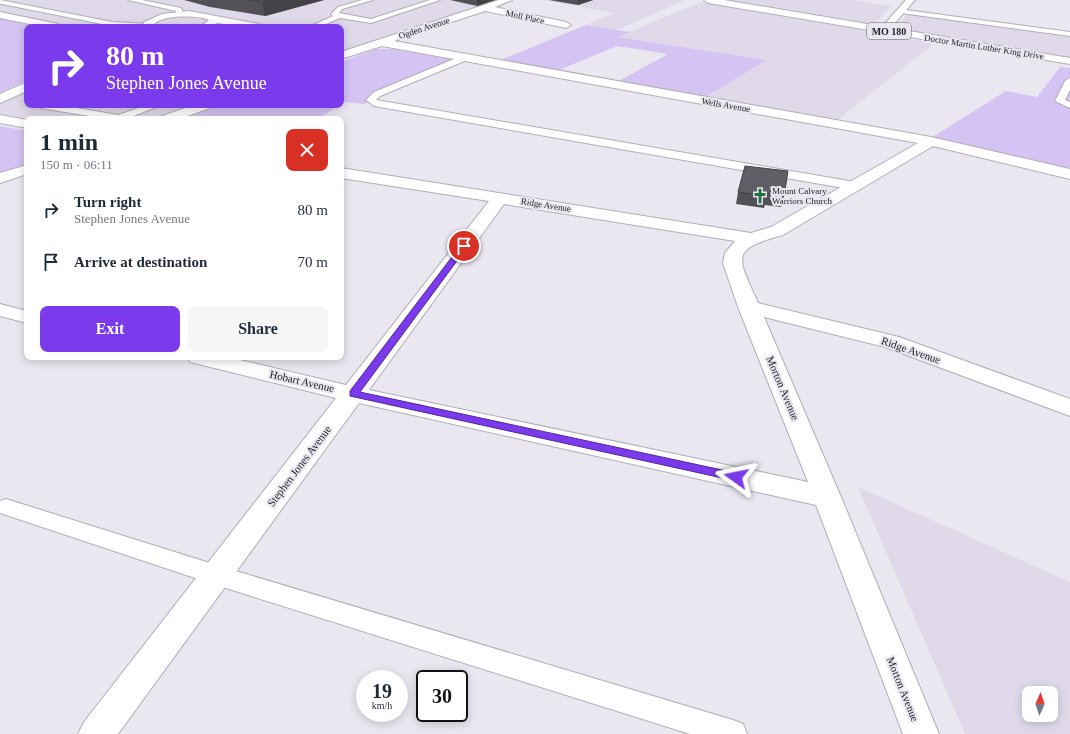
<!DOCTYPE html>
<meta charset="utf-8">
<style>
body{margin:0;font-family:Georgia,serif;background:#f6f6f7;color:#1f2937;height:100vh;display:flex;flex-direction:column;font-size:15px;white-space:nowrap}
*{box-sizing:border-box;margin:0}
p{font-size:13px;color:#747a83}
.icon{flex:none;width:22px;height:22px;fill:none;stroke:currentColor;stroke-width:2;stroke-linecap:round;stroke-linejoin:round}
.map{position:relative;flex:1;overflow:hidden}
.panel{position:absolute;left:24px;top:116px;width:320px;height:244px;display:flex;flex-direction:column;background:#fff;border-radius:8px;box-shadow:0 2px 10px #0003}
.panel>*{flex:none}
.banner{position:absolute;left:24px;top:24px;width:320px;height:84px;border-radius:8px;box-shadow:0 2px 10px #0003;background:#7c3aed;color:#fff;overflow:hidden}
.needle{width:26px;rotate:3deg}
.buttons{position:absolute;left:1022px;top:686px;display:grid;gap:8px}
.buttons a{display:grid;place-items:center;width:36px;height:36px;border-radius:8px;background:#fff;box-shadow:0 2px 10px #0003;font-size:20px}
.speed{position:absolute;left:356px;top:670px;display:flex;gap:8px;font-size:20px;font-weight:700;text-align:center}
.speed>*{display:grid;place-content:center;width:52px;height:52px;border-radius:50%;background:#fff;box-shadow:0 2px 10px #0003;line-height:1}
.speed small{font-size:10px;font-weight:400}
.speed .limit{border:2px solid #111;border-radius:6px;background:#fff;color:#111}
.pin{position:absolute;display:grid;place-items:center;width:34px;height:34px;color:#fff;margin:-17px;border:2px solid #fff;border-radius:50%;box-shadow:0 1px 4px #0007}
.me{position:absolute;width:44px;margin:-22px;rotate:282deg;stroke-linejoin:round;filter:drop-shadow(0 0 3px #0008)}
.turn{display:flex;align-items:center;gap:14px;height:84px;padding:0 16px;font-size:18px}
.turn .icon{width:52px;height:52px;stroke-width:2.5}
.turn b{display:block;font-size:28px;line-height:34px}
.round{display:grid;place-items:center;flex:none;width:42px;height:42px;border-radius:8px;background:#f6f6f7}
.head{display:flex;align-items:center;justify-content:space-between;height:68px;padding:0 16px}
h1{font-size:24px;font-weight:800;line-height:30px}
.primary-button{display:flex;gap:8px;margin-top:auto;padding:8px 16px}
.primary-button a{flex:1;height:46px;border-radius:8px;background:#7c3aed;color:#fff;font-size:16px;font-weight:800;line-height:46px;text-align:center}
.primary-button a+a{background:#f6f6f7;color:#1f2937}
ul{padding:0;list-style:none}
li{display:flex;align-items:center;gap:12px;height:52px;padding:0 16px}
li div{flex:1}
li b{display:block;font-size:15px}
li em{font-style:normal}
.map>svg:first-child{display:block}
.built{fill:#dfd9ea;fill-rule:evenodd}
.green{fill:#d5c3f4}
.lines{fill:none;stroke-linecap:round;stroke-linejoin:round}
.service-casing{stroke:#b0adb6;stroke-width:2}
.minor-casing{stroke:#b0adb6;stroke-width:2}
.primary-casing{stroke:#b0adb6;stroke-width:2}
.service{fill:#fff;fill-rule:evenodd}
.minor{fill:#fff;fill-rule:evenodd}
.primary{fill:#fff;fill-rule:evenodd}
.wall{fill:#535158}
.shaded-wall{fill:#444247}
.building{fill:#615e66;stroke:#444247}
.route{fill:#7c3aed;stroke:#51269a}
.labels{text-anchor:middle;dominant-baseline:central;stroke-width:4;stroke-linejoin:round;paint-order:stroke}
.far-street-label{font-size:9px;fill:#242327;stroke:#eae7f1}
.far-poi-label{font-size:9px;fill:#242327;stroke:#eae7f1;text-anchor:start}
.shield{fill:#eae7f1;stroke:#5f5e64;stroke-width:1}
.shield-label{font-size:10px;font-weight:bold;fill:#242327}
.street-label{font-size:11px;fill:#242327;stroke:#eae7f1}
</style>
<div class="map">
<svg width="1070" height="734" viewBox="0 0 1070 734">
<rect width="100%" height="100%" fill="#eae7f1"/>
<!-- built -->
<g class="built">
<path d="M 0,0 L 501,0 L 341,54 L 341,27 L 70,27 L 0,12 Z"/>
<path d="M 542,0 L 685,0 L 617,30 L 586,25 L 614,13 Z"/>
<path d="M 724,0 L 851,0 L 891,6 L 875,23 L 870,25 Z"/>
<path d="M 701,2 L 935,43 L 836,121 L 704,98 L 765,60 L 617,37 Z"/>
<path d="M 909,13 L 1070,34 L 1070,59 L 897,29 L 896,27 Z"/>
<path d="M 27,89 L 27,105 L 194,105 L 155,119 L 35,119 L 0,114 L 0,102 Z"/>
<path d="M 858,487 L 1070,582 L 1070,734 L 965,734 ZM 1029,693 L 1051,693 L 1051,715 L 1029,715 Z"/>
</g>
<!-- green -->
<g class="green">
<path d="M 0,18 L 42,27 L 27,27 L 27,80 L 0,93 Z"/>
<path d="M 586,25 L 630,32 L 618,37 L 766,60 L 704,98 L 617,82 L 668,54 L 617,46 L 557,71 L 498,61 Z"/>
<path d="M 376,49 L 391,49 L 460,61 L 364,104 L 345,102 L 341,104 L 341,62 Z"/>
<path d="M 1060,67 L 1070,68 L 1070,169 L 931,138 L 1006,91 L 1037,97 Z"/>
<path d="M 221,105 L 340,105 L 317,119 L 183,119 Z"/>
<path d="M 0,126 L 27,131 L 27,164 L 0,174 Z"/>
</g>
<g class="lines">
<!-- service casing -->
<g class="service-casing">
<g id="service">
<path d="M 0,0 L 112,22 L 147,24 L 151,26 L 112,26 L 2,4 L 0,4 Z"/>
<path d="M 128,0 L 142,0 L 181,8 L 184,14 L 177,16 L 176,11 Z"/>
<path d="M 362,0 L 373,0 L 342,9 L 339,13 L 371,19 L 430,0 L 440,0 L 371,23 L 340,18 L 319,27 L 309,27 L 333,16 L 331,14 L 338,7 Z"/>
<path d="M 898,9 L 1070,32 L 1070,36 L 901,13 L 897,11 Z"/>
<path d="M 464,55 L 468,58 L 467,60 L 380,96 L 376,100 L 855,182 L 861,186 L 855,190 L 374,106 L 366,100 L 374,92 Z"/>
<path d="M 1070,78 L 1070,90 L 1065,100 L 1070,102 L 1070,108 L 1055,101 L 1065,81 Z"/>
<path d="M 36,105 L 59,105 L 118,115 L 147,105 L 161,105 L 126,119 L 107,119 L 41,108 Z"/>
<path d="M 6,499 L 216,565 L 733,720 L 743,724 L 747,734 L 690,734 L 216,585 L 0,513 L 0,501 Z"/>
</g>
</g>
<!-- minor casing -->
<g class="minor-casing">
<g id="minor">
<path d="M 499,0 L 512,0 L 495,7 L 566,22 L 571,25 L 566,28 L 485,11 L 394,41 L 931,137 L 1070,169 L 1070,179 L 933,146 L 783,235 C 728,250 738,257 758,303 L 899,337 L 1070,399 L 1070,416 L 885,347 L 764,317 L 841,497 L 939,734 L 903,734 L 816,505 L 359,403 L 118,734 L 78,734 L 84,722 L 336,398 L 190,362 L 187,357 L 227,357 L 346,385 L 489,201 L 341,178 L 341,168 L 751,233 L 771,227 L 918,143 L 382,46 L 341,59 L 341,52 ZM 504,204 L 735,241 L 725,253 L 723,263 L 738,307 L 808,482 L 369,390 Z"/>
<path d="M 906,0 L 915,0 L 887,32 L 881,32 L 879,30 L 881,28 Z"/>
<path d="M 189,11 L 259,24 L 264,27 L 241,27 L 217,23 L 211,27 L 199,27 L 209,20 C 197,15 158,14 152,27 L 142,27 L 144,22 L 162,14 Z"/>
<path d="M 0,12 L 58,24 L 63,27 L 44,27 L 0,18 Z"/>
<path d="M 27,82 L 27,91 L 0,103 L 0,94 Z"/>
<path d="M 194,105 L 212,105 L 210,108 L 179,119 L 160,119 L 162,116 Z"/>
<path d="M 0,115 L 27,120 L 27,128 L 0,123 Z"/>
<path d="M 27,165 L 27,174 L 0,183 L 0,173 Z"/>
<path d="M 0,304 L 27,311 L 27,323 L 0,316 Z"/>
</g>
</g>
<!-- primary casing -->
<g class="primary-casing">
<path id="primary" d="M 704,0 L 724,0 L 1070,58 L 1070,64 L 708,3 Z"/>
</g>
<!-- service -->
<use href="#service" class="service"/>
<!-- minor -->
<use href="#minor" class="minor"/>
<!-- primary -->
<use href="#primary" class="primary"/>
</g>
<!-- wall -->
<g class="wall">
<path d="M 184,0 L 324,0 L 265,16 L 210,7 Z"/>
<path d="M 450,0 L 495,0 L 477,6 Z"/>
<path d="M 549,0 L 593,0 L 578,5 Z"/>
<path d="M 745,166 L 784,196 L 781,207 L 765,205 L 764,208 L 736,204 L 738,192 Z"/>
</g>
<!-- shaded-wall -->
<g class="shaded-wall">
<path d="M 270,0 L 324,0 L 265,16 L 262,2 Z"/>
<path d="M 477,0 L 495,0 L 477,6 Z"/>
<path d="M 578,0 L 593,0 L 578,5 Z"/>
</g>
<!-- building -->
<g class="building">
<path d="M 248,0 L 270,0 L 262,2 Z"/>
<path d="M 745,166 L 788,171 L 784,196 L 768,193 L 767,196 L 738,192 Z"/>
</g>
<!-- route -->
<path class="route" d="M 461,245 L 468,246 L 360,392 L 736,473 L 739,475 L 741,477 L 739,480 L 736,481 L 350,396 L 350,391 Z"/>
<!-- icons -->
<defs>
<g id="church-bare" transform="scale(1.2)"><path d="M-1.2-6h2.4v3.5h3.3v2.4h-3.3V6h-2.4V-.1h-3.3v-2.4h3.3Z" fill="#237040" stroke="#eae7f1" stroke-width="2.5" paint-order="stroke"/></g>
</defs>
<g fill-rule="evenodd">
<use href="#church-bare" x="760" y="196"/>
</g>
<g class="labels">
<!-- far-street labels -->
<g class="far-street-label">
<text transform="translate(525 17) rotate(12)">Moll Place</text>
<text transform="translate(424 28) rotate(-18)">Ogden Avenue</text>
<text transform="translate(984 47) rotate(9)">Doctor Martin Luther King Drive</text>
<text transform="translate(726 105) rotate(10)">Wells Avenue</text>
<text transform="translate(546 205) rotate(9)">Ridge Avenue</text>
</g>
<!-- far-poi labels -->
<g class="far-poi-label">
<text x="772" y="191">Mount Calvary<tspan x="772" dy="10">Warriors Church</tspan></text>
</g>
<!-- shield labels -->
<rect class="shield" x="867" y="23" width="44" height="16" rx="3"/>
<g class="shield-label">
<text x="889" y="31">MO 180</text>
</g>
<!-- street labels -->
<g class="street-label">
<text transform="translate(911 350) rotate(19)">Ridge Avenue</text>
<text transform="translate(302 381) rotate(13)">Hobart Avenue</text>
<text transform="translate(783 388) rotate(67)">Morton Avenue</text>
<text transform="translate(299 466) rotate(-53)">Stephen Jones Avenue</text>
<text transform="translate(903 689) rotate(68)">Morton Avenue</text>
</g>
</g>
</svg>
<div class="buttons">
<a><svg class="needle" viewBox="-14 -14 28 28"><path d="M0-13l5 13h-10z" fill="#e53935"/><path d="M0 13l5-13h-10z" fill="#747a83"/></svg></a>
</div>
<div class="speed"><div>19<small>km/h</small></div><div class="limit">30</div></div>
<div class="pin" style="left:464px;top:246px;background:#d93025"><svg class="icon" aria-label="arrive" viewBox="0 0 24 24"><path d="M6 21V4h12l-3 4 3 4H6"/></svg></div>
<svg class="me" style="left:736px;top:477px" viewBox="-20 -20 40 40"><path d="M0-17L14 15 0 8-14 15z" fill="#7c3aed" stroke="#fff" stroke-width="4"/></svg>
<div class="banner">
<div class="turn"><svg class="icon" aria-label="right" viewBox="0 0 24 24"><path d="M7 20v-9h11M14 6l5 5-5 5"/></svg><div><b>80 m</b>Stephen Jones Avenue</div></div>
</div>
<section class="panel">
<div class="head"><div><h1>1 min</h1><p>150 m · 06:11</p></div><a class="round" style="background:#d93025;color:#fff"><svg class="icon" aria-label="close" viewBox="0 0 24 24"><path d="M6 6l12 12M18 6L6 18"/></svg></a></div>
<ul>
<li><svg class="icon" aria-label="right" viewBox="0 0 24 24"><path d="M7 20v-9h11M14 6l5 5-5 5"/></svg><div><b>Turn right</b><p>Stephen Jones Avenue</p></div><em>80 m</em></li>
<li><svg class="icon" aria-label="arrive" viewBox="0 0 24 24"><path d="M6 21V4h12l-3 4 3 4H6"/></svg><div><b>Arrive at destination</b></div><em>70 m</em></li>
</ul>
<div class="primary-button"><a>Exit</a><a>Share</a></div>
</section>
</div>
